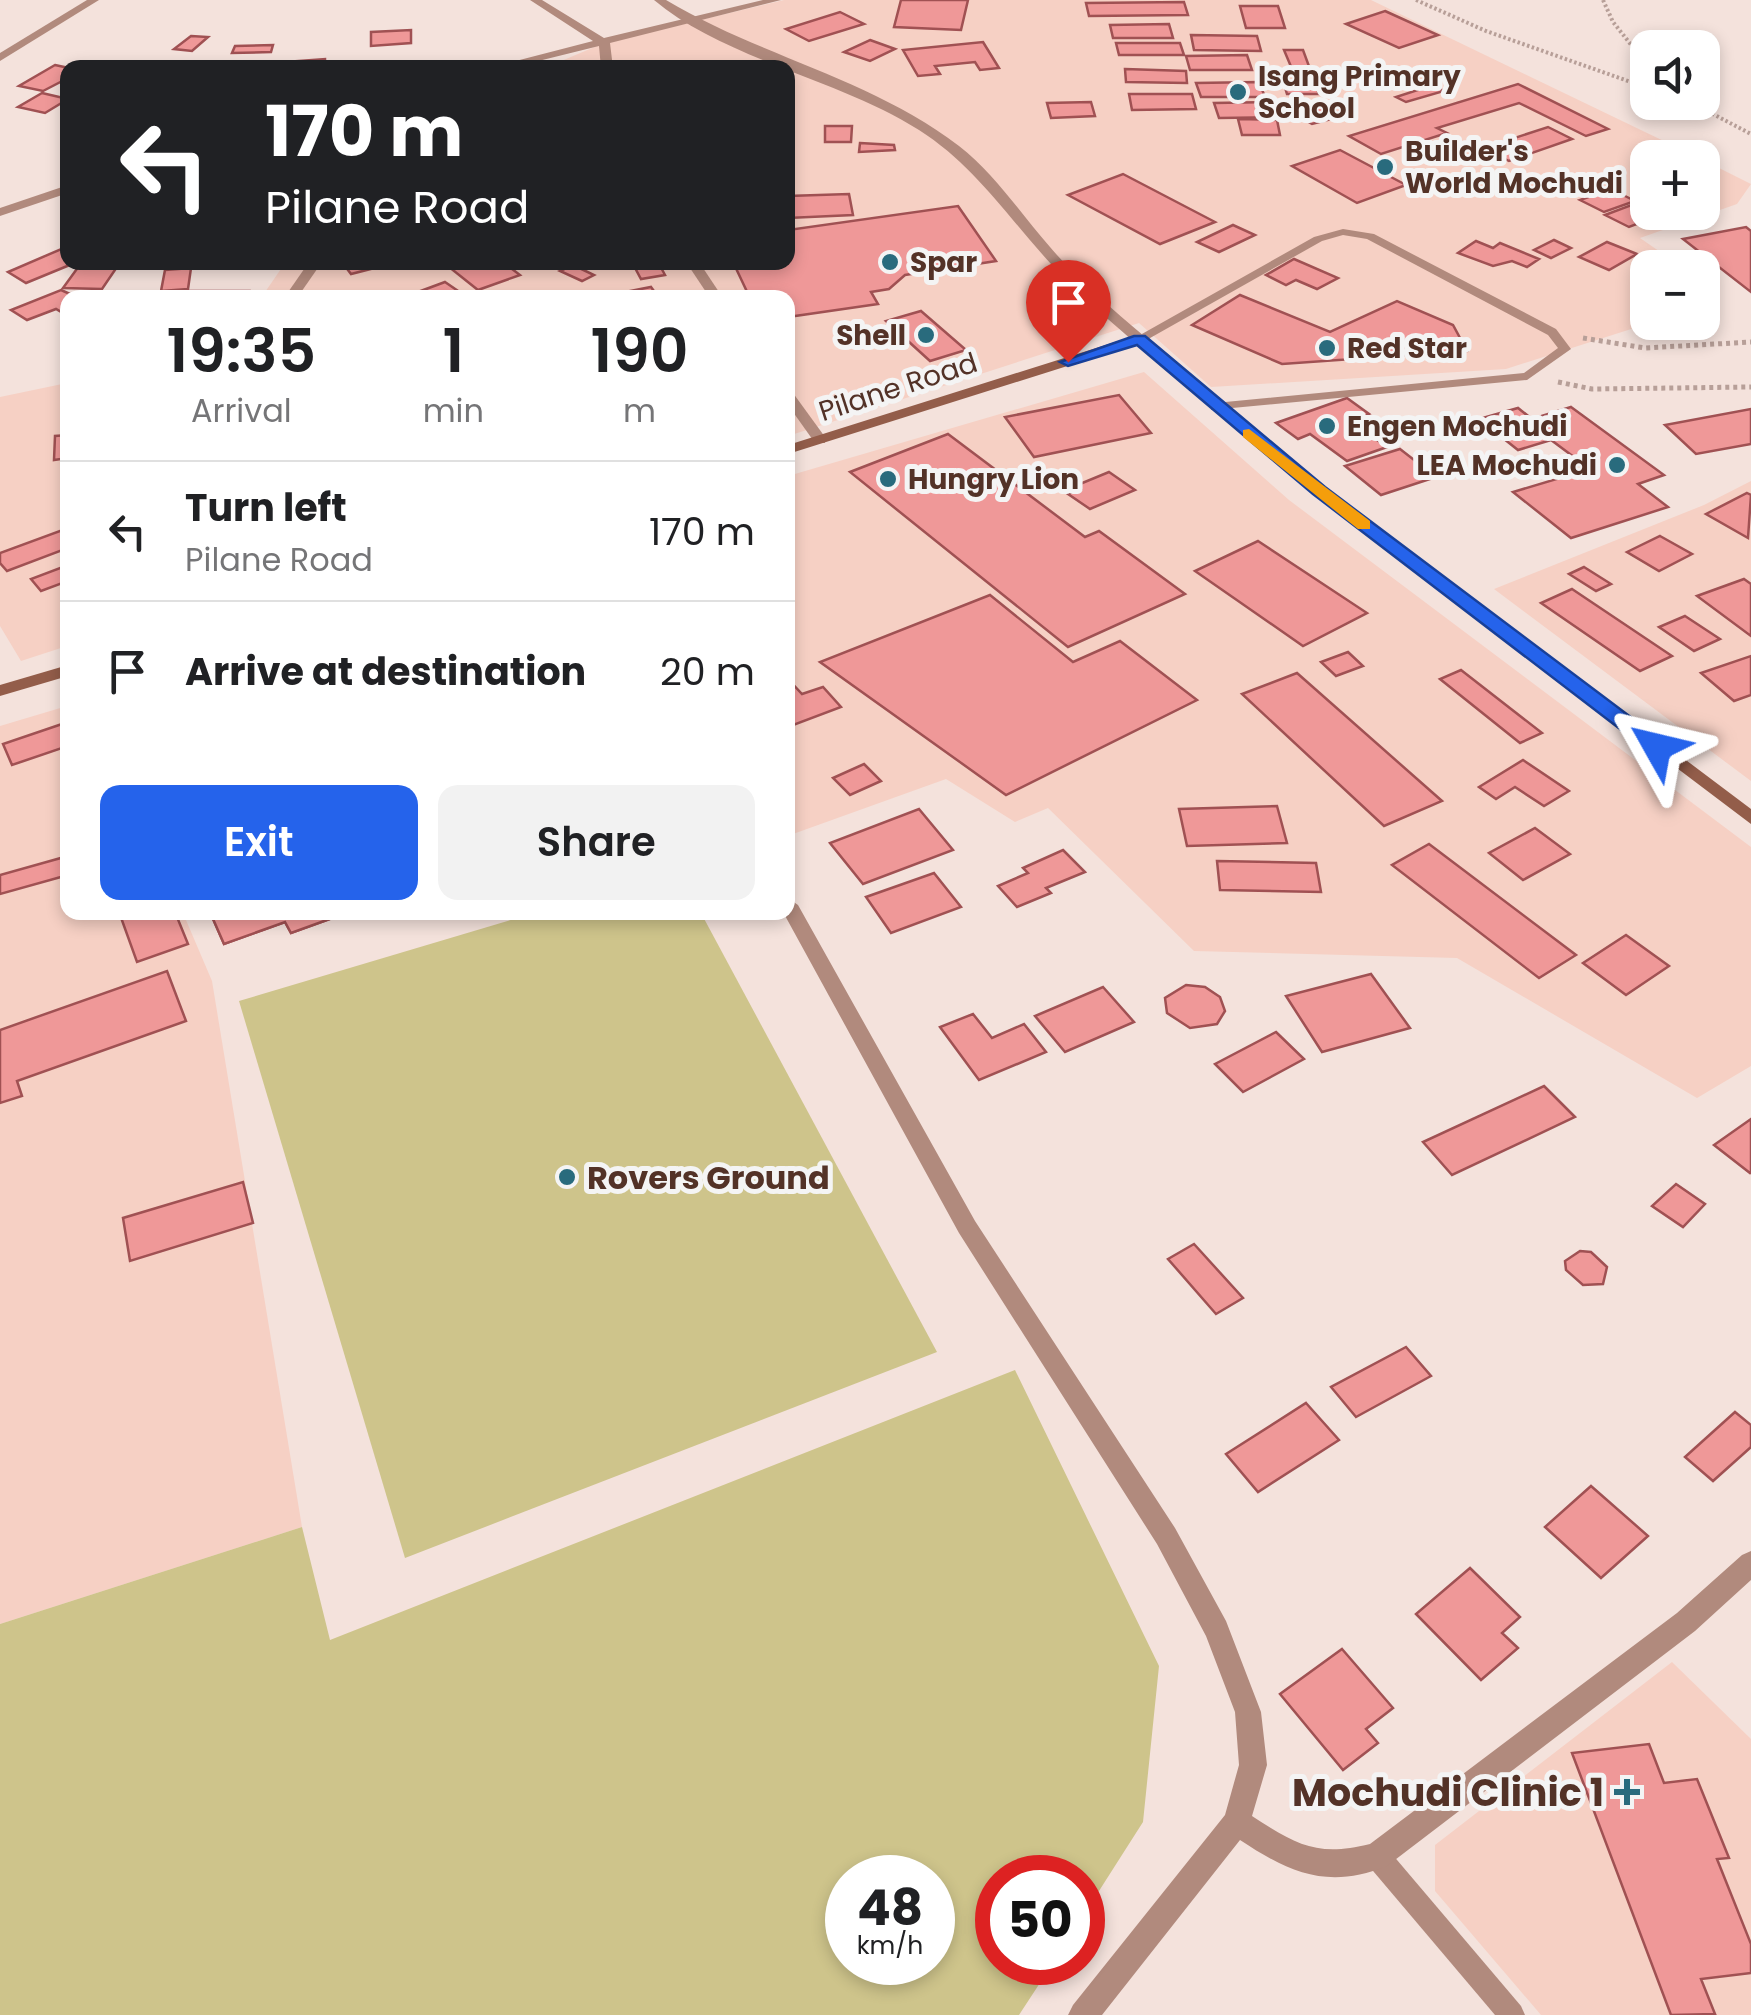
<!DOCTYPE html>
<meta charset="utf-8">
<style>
body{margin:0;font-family:Poppins,sans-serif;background:#f2f2f2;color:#202124;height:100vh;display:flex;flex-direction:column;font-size:38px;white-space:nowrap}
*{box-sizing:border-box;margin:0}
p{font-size:32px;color:#757577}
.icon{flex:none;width:55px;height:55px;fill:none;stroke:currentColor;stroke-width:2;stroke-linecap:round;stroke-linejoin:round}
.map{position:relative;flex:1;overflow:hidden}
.panel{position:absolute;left:60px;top:290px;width:735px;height:630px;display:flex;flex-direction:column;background:#fff;border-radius:20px;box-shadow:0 5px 15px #0003}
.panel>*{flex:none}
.top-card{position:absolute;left:60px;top:60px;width:735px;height:210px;border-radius:20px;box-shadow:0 5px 15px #0003;background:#202124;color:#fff;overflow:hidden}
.buttons{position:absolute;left:1630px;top:30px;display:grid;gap:20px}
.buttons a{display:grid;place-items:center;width:90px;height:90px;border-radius:20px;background:#fff;box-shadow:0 5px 15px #0003;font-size:50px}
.speed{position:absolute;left:825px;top:1855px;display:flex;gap:20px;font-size:50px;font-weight:700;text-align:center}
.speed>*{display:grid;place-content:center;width:130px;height:130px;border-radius:50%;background:#fff;box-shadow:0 5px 15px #0003;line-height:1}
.speed small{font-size:25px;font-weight:400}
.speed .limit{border:15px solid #d22;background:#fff;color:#111}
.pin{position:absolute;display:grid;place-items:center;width:85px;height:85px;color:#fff;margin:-102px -42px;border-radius:50% 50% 50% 0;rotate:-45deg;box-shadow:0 0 10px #0007}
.pin .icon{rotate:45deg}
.me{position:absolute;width:110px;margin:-55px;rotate:307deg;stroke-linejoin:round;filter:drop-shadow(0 0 8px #0008)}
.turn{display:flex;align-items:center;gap:35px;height:210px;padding:0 40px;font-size:45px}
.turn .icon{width:130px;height:130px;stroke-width:2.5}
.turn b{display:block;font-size:70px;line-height:85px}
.eta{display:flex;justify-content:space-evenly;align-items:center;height:170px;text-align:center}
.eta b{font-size:60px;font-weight:600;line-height:70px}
.action{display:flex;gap:20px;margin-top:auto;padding:20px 40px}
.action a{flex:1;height:115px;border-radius:20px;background:#2563eb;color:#fff;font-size:40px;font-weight:600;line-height:115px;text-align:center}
.action a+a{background:#f2f2f2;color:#202124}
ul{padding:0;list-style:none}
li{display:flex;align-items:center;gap:30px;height:140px;padding:0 40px;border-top:2px solid #e0e0e0}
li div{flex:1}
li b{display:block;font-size:38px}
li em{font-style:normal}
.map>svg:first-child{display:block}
.built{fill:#f6d0c4}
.green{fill:#cec48b;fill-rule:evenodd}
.building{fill:#ef9898;stroke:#a05153;stroke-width:2.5}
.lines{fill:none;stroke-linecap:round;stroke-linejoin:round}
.path-far1{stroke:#b79f98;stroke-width:4;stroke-dasharray:2.5 2.5;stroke-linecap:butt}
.path{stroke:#b79f98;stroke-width:5;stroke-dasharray:4 4;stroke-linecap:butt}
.service{fill:#b18a7d;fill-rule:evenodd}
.minor{fill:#b18a7d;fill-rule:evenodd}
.tertiary{fill:#b18a7d;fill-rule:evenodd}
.secondary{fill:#935d4a;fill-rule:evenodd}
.route{fill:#2563eb;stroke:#184099;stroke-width:2.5}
.slow{fill:#f59e0b}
.poi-dot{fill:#296b7d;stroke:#f4f4f4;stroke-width:4}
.labels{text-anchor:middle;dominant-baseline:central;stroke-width:10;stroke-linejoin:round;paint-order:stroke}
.far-poi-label{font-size:28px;font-weight:bold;fill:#533227;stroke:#f4f4f4;text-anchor:start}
.far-street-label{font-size:28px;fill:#533227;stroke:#f4f4f4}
.poi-label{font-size:32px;font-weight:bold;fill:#533227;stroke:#f4f4f4;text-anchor:start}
.near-poi-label{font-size:38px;font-weight:bold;fill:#533227;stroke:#f4f4f4;text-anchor:end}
</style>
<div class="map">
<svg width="1751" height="2015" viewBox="0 0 1751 2015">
<rect width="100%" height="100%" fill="#f4e2dc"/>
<!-- built -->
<g class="built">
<path d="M 784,0 L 1371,0 L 1697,157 L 1648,158 L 1648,212 L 1702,212 L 1703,160 L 1751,184 L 1737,204 L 1640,238 L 1682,267 L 1648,268 L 1650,323 L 1506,369 L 1211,387 L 1139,323 L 788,436 L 788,298 L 261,298 L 285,263 L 788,262 L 788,68 L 547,67 L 604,43 Z"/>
<path d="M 1144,372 L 1289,500 L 1751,847 L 1751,1066 L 1697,1098 L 1457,958 L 1194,951 L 1048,808 L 1015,822 L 946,779 L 793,834 L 788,824 L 788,476 Z"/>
<path d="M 67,383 L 67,646 L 21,661 L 0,626 L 0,397 Z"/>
<path d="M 1751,481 L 1751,781 L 1494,589 L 1704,505 Z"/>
<path d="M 67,706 L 68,912 L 183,913 L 212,981 L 302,1527 L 0,1624 L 0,726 Z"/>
<path d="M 1672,1662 L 1751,1739 L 1751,2015 L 1541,2015 L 1435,1891 L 1435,1845 Z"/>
</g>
<!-- green -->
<g class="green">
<path d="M 534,913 L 701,913 L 937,1352 L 405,1558 L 239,1001 Z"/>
<path d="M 1015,1370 L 1159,1666 L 1143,1822 L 1083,1916 L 1082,1878 L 998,1878 L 998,1962 L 1053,1963 L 1019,2015 L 0,2015 L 0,1624 L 302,1527 L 330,1640 ZM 848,1878 L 932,1878 L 932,1962 L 848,1962 Z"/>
</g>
<!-- building -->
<g class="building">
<path d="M 901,0 L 968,0 L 961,30 L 894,27 Z"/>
<path d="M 1184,2 L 1188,15 L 1089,16 L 1086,3 Z"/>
<path d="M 1240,6 L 1278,6 L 1285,28 L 1246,28 Z"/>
<path d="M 1385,11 L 1438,35 L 1399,48 L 1346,24 Z"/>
<path d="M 840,12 L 864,24 L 809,41 L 786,29 Z"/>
<path d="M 1169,24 L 1173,38 L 1113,38 L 1110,25 Z"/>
<path d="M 411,30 L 411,43 L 371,46 L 371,32 Z"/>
<path d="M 1191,35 L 1257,36 L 1261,51 L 1194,50 Z"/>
<path d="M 191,36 L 208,37 L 192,51 L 174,49 Z"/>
<path d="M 870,40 L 895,49 L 870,61 L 844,52 Z"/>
<path d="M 983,42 L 999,68 L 980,70 L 975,62 L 935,66 L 940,74 L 918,76 L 903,50 Z"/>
<path d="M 1116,43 L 1180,43 L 1184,55 L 1119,55 Z"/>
<path d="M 273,45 L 271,52 L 232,53 L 235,46 Z"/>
<path d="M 1284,50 L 1303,50 L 1310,69 L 1292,69 Z"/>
<path d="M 1247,55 L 1252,70 L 1190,70 L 1186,56 Z"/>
<path d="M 325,59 L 325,68 L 286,68 L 286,62 Z"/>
<path d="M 55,65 L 69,68 L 68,78 L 43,91 L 19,86 Z"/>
<path d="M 1125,69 L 1186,71 L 1187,83 L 1126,82 Z"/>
<path d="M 1283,81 L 1314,81 L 1319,94 L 1287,94 Z"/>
<path d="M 1259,82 L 1265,97 L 1201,97 L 1196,83 Z"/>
<path d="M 1518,84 L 1608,129 L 1586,136 L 1519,103 L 1437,128 L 1447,133 L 1381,154 L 1349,136 Z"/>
<path d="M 1433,85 L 1444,91 L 1406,102 L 1396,97 Z"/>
<path d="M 42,93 L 68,99 L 45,113 L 18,107 Z"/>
<path d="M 1129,94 L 1192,94 L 1196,109 L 1132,110 Z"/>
<path d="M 1091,102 L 1095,116 L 1051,118 L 1047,103 Z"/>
<path d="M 1277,102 L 1283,117 L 1219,118 L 1214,103 Z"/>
<path d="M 1320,103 L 1343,116 L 1312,124 L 1290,111 Z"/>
<path d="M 1238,119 L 1277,120 L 1280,135 L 1242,135 Z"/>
<path d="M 825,126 L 852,126 L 851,142 L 825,142 Z"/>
<path d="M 1548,127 L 1572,139 L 1509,161 L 1484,148 Z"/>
<path d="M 860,143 L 894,145 L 895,150 L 859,152 Z"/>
<path d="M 1340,150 L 1406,185 L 1357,203 L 1292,166 Z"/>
<path d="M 1123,174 L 1215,222 L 1160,244 L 1068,195 Z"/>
<path d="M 1611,189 L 1635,201 L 1604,212 L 1580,200 Z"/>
<path d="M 849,194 L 853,215 L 788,218 L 788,196 Z"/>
<path d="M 1642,201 L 1648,204 L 1648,212 L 1666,213 L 1629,227 L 1605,215 Z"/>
<path d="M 958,206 L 996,261 L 905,275 L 889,289 L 871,292 L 878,304 L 788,317 L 788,298 L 750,298 L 733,262 L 788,262 L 788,230 Z"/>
<path d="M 1233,225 L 1255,235 L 1219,252 L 1197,242 Z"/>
<path d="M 1746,227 L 1751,231 L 1751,292 L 1683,239 Z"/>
<path d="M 1554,240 L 1571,248 L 1551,258 L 1534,250 Z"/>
<path d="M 1476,241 L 1493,248 L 1500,243 L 1539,259 L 1527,267 L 1512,261 L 1493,266 L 1458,253 Z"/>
<path d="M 1607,242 L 1637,254 L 1609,270 L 1579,257 Z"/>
<path d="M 66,247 L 68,262 L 77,262 L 26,283 L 8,272 Z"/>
<path d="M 1294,259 L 1338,278 L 1317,289 L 1296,280 L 1286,285 L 1266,275 Z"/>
<path d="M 342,262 L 398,262 L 351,274 Z"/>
<path d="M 463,262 L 503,262 L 520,275 L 478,290 L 449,267 Z"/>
<path d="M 658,262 L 665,275 L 641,279 L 634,266 Z"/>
<path d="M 573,265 L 594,275 L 582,281 L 560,271 Z"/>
<path d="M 79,266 L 117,267 L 102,289 L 63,288 Z"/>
<path d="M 191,268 L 188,289 L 161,291 L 165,270 Z"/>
<path d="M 445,282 L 461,293 L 426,298 L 418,292 Z"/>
<path d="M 651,287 L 659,298 L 600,297 Z"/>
<path d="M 61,290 L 79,298 L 68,298 L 68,316 L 56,309 L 27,320 L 11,310 Z"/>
<path d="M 185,291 L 249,291 L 246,298 L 182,298 Z"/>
<path d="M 1240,295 L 1330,332 L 1397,301 L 1453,325 L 1467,351 L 1282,364 L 1192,325 Z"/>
<path d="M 921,311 L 966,350 L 930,361 L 886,321 Z"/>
<path d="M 1119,395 L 1151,433 L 1034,457 L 1005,417 Z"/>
<path d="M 1347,398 L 1369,414 L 1350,421 L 1387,447 L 1347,461 L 1310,434 L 1298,439 L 1276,423 Z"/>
<path d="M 1571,407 L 1664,475 L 1638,484 L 1668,507 L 1571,538 L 1513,492 L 1590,469 L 1551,440 L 1518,450 L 1479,419 L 1518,408 L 1532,419 Z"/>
<path d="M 1751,409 L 1751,444 L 1696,454 L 1665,425 Z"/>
<path d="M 948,434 L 1085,537 L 1099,531 L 1185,594 L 1068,647 L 850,472 Z"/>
<path d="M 68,435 L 68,458 L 54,460 L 55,436 Z"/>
<path d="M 1400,449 L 1436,477 L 1381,495 L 1345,466 Z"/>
<path d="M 1109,472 L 1135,490 L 1090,509 L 1068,494 L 1080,489 L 1075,486 Z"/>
<path d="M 1747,493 L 1751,495 L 1748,538 L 1706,514 Z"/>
<path d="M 68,528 L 68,548 L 7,571 L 0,563 L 0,553 Z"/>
<path d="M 1660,536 L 1692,554 L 1659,571 L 1627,552 Z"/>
<path d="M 1258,541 L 1367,613 L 1303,646 L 1195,571 Z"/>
<path d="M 68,565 L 68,581 L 41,591 L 31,579 Z"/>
<path d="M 1584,567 L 1611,584 L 1596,591 L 1569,574 Z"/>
<path d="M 1744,579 L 1751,584 L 1751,636 L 1697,596 Z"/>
<path d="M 1572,589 L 1672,656 L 1640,671 L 1541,603 Z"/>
<path d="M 990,595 L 1073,662 L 1120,641 L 1197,700 L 1006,795 L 820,662 Z"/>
<path d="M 1685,616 L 1720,639 L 1694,651 L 1659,627 Z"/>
<path d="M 1348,652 L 1363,666 L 1336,676 L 1321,662 Z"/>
<path d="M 1751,656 L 1751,695 L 1734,701 L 1701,673 Z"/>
<path d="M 1461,670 L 1542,733 L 1520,743 L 1440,679 Z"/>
<path d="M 1297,673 L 1442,801 L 1384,826 L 1242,694 Z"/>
<path d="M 788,679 L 802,694 L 823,687 L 841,707 L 788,727 Z"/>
<path d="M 65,723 L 68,746 L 12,765 L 3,744 Z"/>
<path d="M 1523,760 L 1569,791 L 1544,806 L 1515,787 L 1496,799 L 1479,787 Z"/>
<path d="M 864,764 L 881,781 L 850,795 L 833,778 Z"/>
<path d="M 1277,806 L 1287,843 L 1187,846 L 1179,809 Z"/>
<path d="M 919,809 L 953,850 L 863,884 L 830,843 Z"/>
<path d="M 1535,828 L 1570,854 L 1523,880 L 1489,853 Z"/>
<path d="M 1429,844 L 1576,955 L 1539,978 L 1392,865 Z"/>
<path d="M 1063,850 L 1085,872 L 1046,888 L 1051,893 L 1017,907 L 998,886 L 1028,873 L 1023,868 Z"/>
<path d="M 68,856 L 68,875 L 0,894 L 0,875 Z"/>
<path d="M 1217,861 L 1316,863 L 1321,892 L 1220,890 Z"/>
<path d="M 934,873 L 961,907 L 891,933 L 866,897 Z"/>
<path d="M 119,912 L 181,912 L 177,917 L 188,944 L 137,962 Z"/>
<path d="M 210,912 L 349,912 L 291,933 L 285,922 L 224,944 Z"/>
<path d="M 210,912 L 349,912 L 291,933 L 285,922 L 224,944 Z"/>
<path d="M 1626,935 L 1669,966 L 1626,995 L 1583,963 Z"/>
<path d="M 167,971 L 186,1021 L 17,1081 L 22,1096 L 0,1103 L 0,1030 Z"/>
<path d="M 1371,974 L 1410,1028 L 1322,1052 L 1286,996 Z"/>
<path d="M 1186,985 L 1205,987 L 1220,997 L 1225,1011 L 1217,1024 L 1190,1028 L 1167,1013 L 1165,998 Z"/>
<path d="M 1103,987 L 1134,1022 L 1065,1052 L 1035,1016 Z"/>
<path d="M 973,1014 L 992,1038 L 1024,1024 L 1046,1052 L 979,1080 L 940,1027 Z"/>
<path d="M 1276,1032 L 1304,1059 L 1243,1092 L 1215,1064 Z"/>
<path d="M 1544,1086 L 1575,1117 L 1452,1175 L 1423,1142 Z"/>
<path d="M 1751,1119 L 1751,1172 L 1750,1173 L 1714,1145 Z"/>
<path d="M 243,1182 L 253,1223 L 130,1261 L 123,1218 Z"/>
<path d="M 1676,1184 L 1705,1204 L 1683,1227 L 1652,1206 Z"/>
<path d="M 1194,1244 L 1243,1298 L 1216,1314 L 1168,1259 Z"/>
<path d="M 1580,1251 L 1591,1252 L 1607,1267 L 1603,1284 L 1583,1285 L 1566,1270 L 1565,1261 Z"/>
<path d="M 1406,1347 L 1431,1376 L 1356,1417 L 1331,1387 Z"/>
<path d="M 1306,1403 L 1339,1440 L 1258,1492 L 1226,1454 Z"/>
<path d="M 1735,1412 L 1751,1425 L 1751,1447 L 1713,1481 L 1685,1457 Z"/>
<path d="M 1591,1486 L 1648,1536 L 1601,1578 L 1545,1527 Z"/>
<path d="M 1470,1568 L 1520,1617 L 1502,1633 L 1518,1648 L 1481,1680 L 1416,1614 Z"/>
<path d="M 1342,1649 L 1393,1708 L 1366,1729 L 1378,1743 L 1343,1770 L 1280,1694 Z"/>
<path d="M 1649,1744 L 1664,1783 L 1697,1779 L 1729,1858 L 1717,1859 L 1751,1944 L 1751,1973 L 1701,1979 L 1715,2014 L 1671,2015 L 1572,1753 Z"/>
</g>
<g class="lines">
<!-- path-far1 -->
<g class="path-far1">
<path d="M 1416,0 L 1486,31 L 1648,88"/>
<path d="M 1603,0 L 1613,22 L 1648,66"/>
<path d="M 1690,102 L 1751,134"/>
</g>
<!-- path -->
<g class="path">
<path d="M 1583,338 L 1645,348 L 1751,342"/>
<path d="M 1558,382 L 1592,389 L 1751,387"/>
</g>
<!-- service -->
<g class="service">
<path d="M 1343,229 L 1374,234 L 1556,329 L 1571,349 L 1527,380 L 1211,410 L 1211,404 L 1215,403 L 1524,373 L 1558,348 L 1548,335 L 1367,239 L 1343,235 L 1322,241 L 1143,342 L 1133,339 L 1314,237 Z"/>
<path d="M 1377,1844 L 1386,1847 L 1521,2006 L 1525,2015 L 1495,2015 L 1368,1865 L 1365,1856 L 1368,1847 Z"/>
</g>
<!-- minor -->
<g class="minor">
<path d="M 530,0 L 542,0 L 604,38 L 763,0 L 781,0 L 610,43 L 613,68 L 601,68 L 599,46 L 510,68 L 489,68 L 593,41 Z"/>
<path d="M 68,185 L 68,193 L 0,216 L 0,208 Z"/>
<path d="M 309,262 L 322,262 L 297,298 L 284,298 Z"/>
<path d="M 686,262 L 699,262 L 723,298 L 710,298 Z"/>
<path d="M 788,392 L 793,393 L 825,437 L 825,443 L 815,443 L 788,405 Z"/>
<path d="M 788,898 L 798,905 L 975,1221 L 1175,1528 L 1226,1621 L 1261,1712 L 1267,1765 L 1252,1816 C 1297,1845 1317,1857 1370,1844 L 1677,1613 L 1742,1555 L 1751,1551 L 1751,1580 L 1695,1631 L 1387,1866 C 1328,1890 1290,1873 1240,1840 L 1102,2015 L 1068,2015 L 1073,2005 L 1225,1815 L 1239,1765 L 1235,1712 L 1206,1636 L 1157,1544 L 959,1233 L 783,912 L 788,912 Z"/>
</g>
<!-- tertiary -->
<g class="tertiary">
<path d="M 87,0 L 99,0 L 0,61 L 0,53 Z"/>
<path d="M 654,0 L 666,0 C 759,56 872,79 959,146 C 995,174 1020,213 1050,247 C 1078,280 1111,308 1144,336 L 1144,342 L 1134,342 C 1106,317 1076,292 1051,264 C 1007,216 974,165 919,130 C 839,79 724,59 654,0 Z"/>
</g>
<!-- secondary -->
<g class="secondary">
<path d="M 1134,336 L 1144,336 L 1324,488 L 1751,809 L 1751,824 L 1314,494 L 1137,344 L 788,454 L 788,445 Z"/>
<path d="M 68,665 L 68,676 L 0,696 L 0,685 Z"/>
</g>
</g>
<!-- route -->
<path class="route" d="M 1134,336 L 1145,336 L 1325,487 L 1664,742 L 1664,752 L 1650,752 L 1313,494 L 1137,345 L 1068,366 L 1060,362 Z"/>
<!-- slow -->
<path class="slow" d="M 1249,429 L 1370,521 L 1370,529 L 1358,529 L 1243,437 L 1243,430 Z"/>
<!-- markers -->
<g class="poi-dot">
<circle cx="1238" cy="92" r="10"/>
<circle cx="1385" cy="167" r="10"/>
<circle cx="890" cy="262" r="10"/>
<circle cx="926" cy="335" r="10"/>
<circle cx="1327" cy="348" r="10"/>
<circle cx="1327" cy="426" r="10"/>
<circle cx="1617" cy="465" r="10"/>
<circle cx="888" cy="479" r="10"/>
<circle cx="567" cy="1177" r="10"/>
<path d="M1622 1777h10v10h10v10h-10v10h-10v-10h-10v-10h10z"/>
</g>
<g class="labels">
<!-- far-poi labels -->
<g class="far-poi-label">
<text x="1258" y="76">Isang Primary<tspan x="1258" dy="32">School</tspan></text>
<text x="1405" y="151">Builder's<tspan x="1405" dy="32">World Mochudi</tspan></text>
<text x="910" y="262">Spar</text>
<text x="906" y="335" text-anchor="end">Shell</text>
<text x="1347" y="348">Red Star</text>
<text x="1347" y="426">Engen Mochudi</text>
<text x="1597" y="465" text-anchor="end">LEA Mochudi</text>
<text x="908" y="479">Hungry Lion</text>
</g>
<!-- far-street labels -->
<g class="far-street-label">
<text transform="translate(898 387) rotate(-18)">Pilane Road</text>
</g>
<!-- poi labels -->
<g class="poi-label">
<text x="587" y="1177">Rovers Ground</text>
</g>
<!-- near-poi labels -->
<g class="near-poi-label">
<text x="1604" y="1792">Mochudi Clinic 1</text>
</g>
</g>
</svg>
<div class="buttons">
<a><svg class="icon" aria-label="sound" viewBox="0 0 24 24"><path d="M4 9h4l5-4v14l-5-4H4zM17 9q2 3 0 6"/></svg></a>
<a>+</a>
<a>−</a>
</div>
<div class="speed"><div>48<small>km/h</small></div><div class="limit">50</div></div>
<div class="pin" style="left:1068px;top:362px;background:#d93025"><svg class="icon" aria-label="arrive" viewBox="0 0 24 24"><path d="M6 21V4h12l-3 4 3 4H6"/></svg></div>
<svg class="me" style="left:1657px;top:747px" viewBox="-20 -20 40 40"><path d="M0-17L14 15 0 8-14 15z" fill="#2563eb" stroke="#fff" stroke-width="4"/></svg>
<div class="top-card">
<div class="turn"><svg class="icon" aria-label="left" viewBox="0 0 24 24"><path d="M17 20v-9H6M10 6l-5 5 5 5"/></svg><div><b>170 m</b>Pilane Road</div></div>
</div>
<section class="panel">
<div class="eta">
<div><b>19:35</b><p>Arrival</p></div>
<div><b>1</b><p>min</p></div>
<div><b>190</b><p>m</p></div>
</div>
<ul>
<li><svg class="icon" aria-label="left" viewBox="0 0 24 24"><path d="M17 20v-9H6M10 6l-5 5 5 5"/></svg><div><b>Turn left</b><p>Pilane Road</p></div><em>170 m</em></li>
<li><svg class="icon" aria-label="arrive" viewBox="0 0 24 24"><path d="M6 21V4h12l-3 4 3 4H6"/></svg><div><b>Arrive at destination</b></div><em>20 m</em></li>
</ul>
<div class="action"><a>Exit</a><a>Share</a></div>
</section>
</div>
